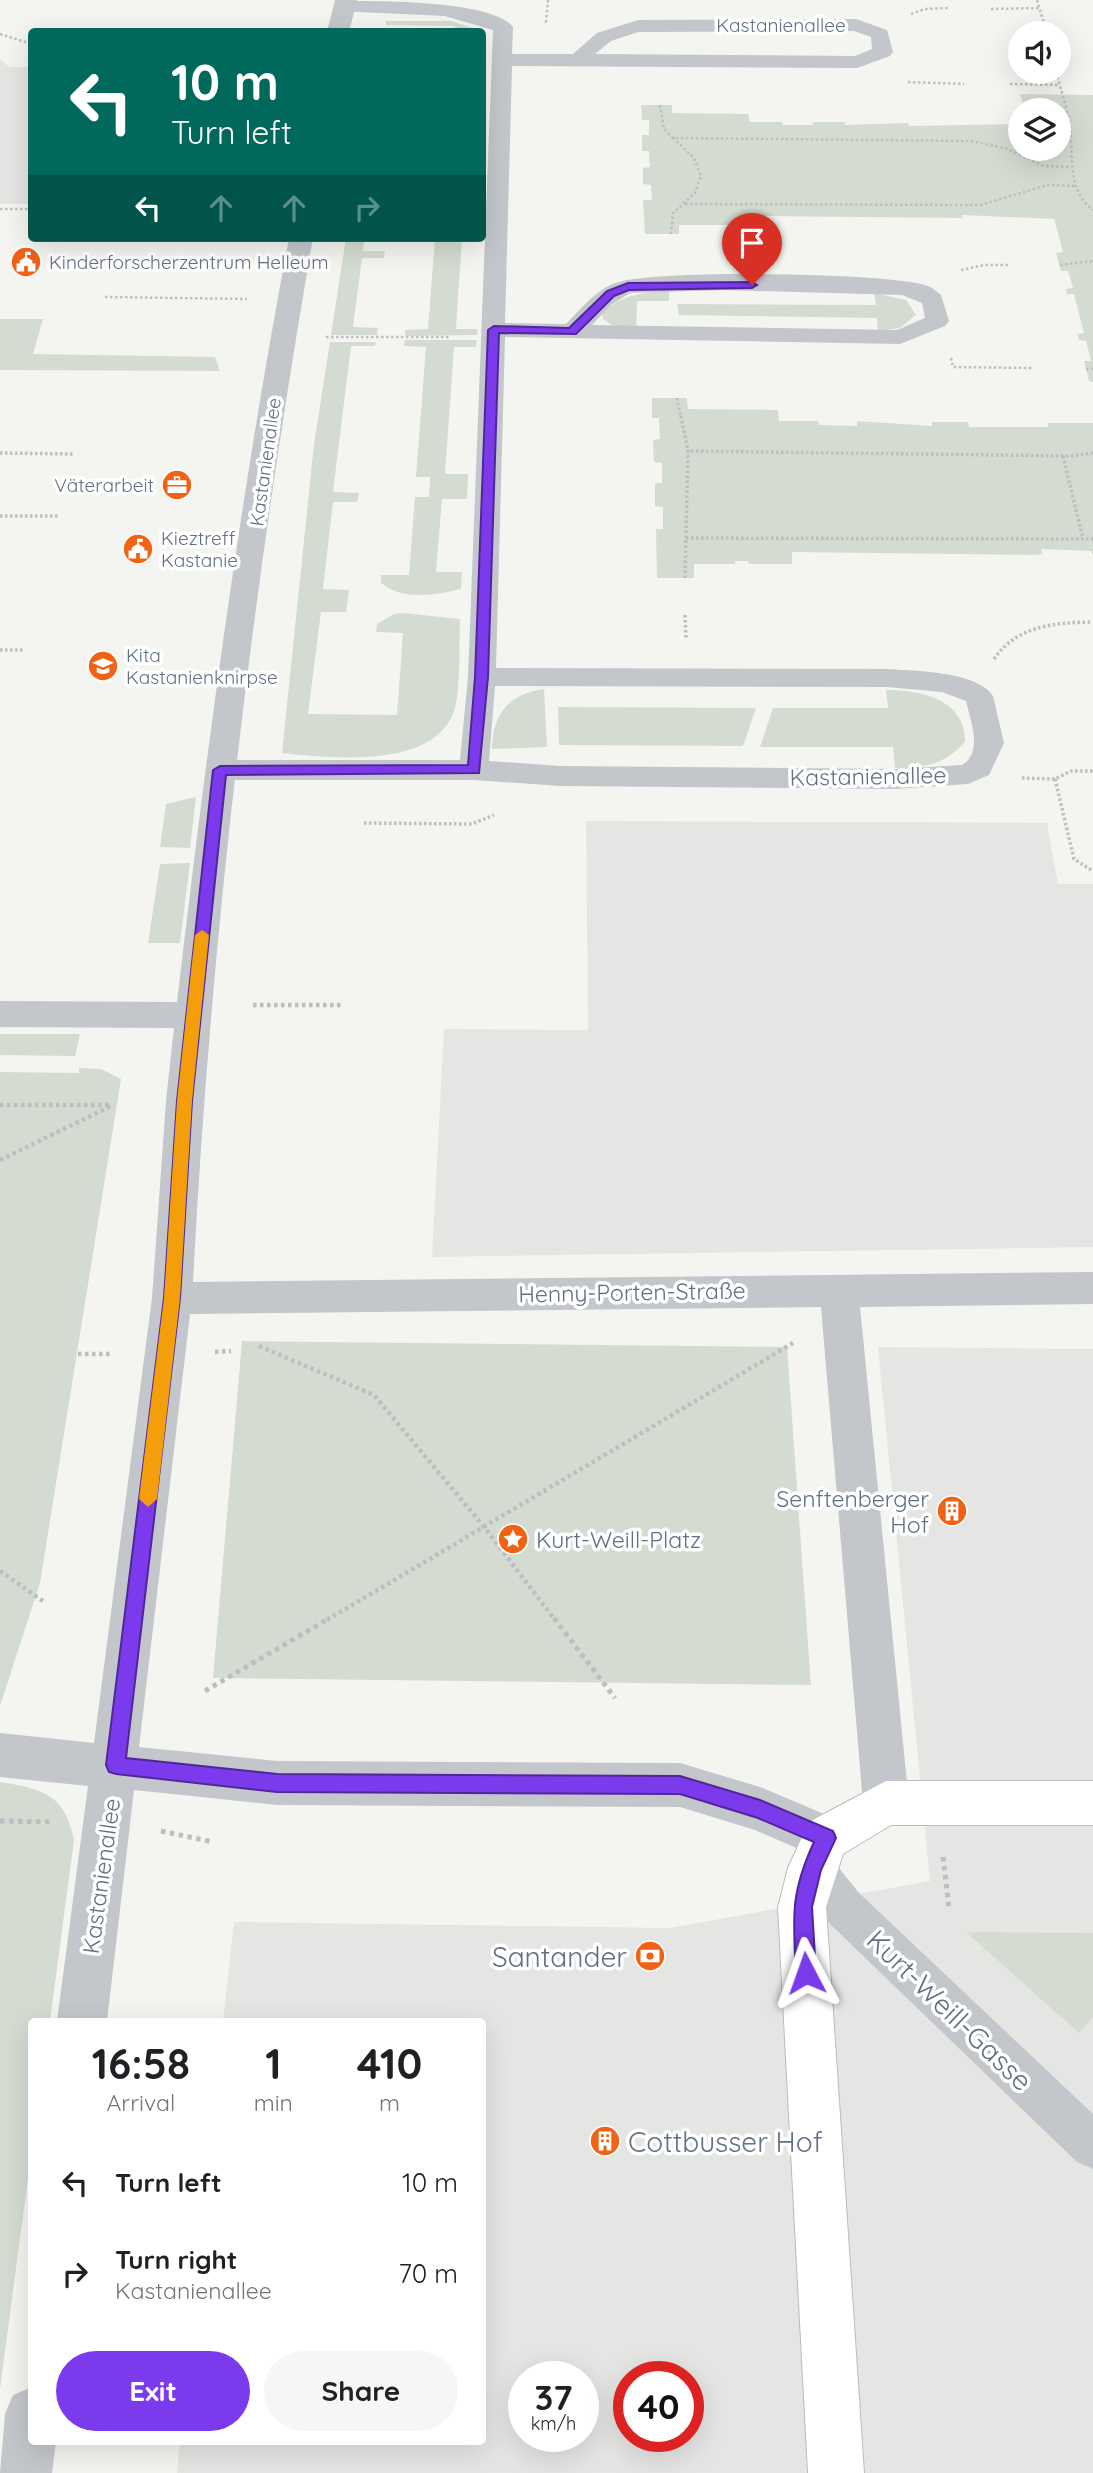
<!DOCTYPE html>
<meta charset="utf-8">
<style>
body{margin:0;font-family:Quicksand,sans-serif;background:#f6f6f6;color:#202124;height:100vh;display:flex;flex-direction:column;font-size:26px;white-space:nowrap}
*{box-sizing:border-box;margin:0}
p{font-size:23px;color:#757577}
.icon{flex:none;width:38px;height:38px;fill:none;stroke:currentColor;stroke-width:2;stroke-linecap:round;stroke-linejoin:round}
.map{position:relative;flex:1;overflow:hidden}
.side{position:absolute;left:28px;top:2018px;width:458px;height:427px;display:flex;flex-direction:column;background:#fff;border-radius:7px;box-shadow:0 7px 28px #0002}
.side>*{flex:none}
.top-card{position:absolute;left:28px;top:28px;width:458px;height:214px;border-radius:7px;box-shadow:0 7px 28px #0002;background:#00695c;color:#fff;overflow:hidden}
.tools{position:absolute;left:1008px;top:21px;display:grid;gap:14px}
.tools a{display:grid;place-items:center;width:63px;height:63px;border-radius:50%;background:#fff;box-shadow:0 7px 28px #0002;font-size:35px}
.speed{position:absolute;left:508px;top:2361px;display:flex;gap:14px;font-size:35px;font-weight:700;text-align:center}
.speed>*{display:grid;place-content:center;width:91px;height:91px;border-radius:50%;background:#fff;box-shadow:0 7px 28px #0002;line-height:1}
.speed small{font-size:18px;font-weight:400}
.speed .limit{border:10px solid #d22;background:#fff;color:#111}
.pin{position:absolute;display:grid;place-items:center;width:60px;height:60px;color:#fff;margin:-72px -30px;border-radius:50% 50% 50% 0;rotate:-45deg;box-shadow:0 0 7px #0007}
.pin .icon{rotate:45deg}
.me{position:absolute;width:77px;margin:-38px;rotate:356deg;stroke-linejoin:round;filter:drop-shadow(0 0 5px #0008)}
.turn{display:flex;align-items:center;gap:24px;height:147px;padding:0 28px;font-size:32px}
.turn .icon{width:91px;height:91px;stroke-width:2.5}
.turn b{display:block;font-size:49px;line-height:60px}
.lanes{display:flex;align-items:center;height:66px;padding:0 28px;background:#0003;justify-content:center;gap:35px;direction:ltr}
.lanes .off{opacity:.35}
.eta{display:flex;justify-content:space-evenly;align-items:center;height:119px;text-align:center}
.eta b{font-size:42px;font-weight:700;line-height:49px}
.primary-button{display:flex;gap:14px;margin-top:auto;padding:14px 28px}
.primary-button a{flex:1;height:80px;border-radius:42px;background:#7c3aed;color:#fff;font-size:28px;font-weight:700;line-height:80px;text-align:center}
.primary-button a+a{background:#f6f6f6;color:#202124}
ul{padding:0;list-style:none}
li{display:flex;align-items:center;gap:21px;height:91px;padding:0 28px}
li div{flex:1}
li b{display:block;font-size:26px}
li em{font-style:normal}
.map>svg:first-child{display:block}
.built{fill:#e5e6e4;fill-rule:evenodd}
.green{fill:#d4dcd1}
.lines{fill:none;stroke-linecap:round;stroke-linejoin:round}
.secondary-casing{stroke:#b8bbc1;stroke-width:2}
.path-far3{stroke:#bdbec1;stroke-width:2.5;stroke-dasharray:2.5 2.5;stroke-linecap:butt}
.path-far2{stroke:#bdbec1;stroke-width:3.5;stroke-dasharray:2.5 2.5;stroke-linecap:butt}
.path-far1{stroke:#bdbec1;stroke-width:4.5;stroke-dasharray:3.5 3.5;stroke-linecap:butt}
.path{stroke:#bdbec1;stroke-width:5;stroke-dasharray:4.5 4.5;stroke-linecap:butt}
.lane{fill:#c3c6ca;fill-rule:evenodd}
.street{fill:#c3c6ca;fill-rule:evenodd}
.secondary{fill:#fff;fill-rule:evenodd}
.route{fill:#7c3aed;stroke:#51269a;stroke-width:2}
.slow{fill:#f59e0b}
.labels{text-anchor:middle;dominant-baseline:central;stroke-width:7;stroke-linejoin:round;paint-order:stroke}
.far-street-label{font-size:19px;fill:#617084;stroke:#fff}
.far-poi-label{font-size:19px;fill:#617084;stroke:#fff;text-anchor:start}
.street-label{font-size:23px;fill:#617084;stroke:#fff}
.poi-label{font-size:23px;fill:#617084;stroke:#fff;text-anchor:end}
.near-poi-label{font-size:28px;fill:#617084;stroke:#fff;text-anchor:end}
.near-street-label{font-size:28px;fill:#617084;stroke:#fff}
</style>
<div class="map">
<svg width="1093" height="2473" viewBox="0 0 1093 2473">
<rect width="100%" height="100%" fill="#f4f5f0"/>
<!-- built -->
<g class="built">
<path d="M 0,59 L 9,67 L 31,67 L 31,204 L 0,204 Z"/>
<path d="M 586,821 L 1047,823 L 1058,884 L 1093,884 L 1093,1247 L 432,1257 L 444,1029 L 588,1030 Z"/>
<path d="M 878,1347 L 1093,1349 L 1093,2473 L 177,2473 L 180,2441 L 483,2441 L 483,2021 L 223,2021 L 234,1922 L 670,1928 L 930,1881 ZM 523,2376 L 583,2376 L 583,2436 L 523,2436 ZM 628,2376 L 688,2376 L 688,2436 L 628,2436 Z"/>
</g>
<!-- green -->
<g class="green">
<path d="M 386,21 L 451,21 L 482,31 L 455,31 L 455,26 L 386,25 Z"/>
<path d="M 1020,94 L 1093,95 L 1093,382 L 1089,381 L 1084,361 L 1091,361 L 1086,341 L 1079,340 L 1077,334 L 1084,333 L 1074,294 L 1067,294 L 1066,289 L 1073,288 L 1068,271 L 1061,271 L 1056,253 L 1063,252 L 1054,219 L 962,215 L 962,218 L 760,216 L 760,225 L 679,225 L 679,234 L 645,234 L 643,200 L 652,200 L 651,185 L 643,184 L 643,168 L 650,167 L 649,151 L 642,151 L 642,135 L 649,135 L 649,120 L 642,120 L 641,105 L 672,105 L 672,113 L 748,114 L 750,122 L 782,122 L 783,125 L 813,125 L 813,122 L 845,122 L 845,125 L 908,123 L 909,126 L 1020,124 L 1020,149 L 1059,149 L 1059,110 L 1025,110 Z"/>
<path d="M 346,238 L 364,238 L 363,251 L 385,251 L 384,258 L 362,258 L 353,327 L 378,328 L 377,335 L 331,335 Z"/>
<path d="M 435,238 L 462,238 L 456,329 L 478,329 L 477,335 L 405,336 L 405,330 L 428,329 Z"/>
<path d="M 669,291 L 669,301 L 637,301 L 636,328 L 616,328 L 603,319 L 602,314 C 619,295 644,292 669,291 Z"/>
<path d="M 874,293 L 906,300 L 916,315 L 900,328 L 878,331 L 877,318 L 679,315 L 677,304 L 876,305 Z"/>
<path d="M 0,319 L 43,319 L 33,354 L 215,357 L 220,371 L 0,370 Z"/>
<path d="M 405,340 L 477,340 L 476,347 L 454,347 L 445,474 L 468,474 L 467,499 L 442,499 L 436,572 L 462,572 L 461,589 C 435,595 403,601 381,583 L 381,575 L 409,575 L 415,497 L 429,497 L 430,477 L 416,477 L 426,347 L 404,346 Z"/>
<path d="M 330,342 L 376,342 L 375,346 L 351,346 L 333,492 L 359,493 L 357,502 L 333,502 L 323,589 L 349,590 L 346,612 L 321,612 L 308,714 L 397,715 L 403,633 L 376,632 L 377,624 L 394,614 L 403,613 L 460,619 C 459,642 461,692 454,711 C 434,770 329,758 282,753 L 314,444 Z"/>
<path d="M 652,398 L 687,398 L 688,409 L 778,410 L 779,421 L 818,421 L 819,425 L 857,426 L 857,421 L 932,426 L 932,422 L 968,422 L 969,427 L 1048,427 L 1048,423 L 1093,423 L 1093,555 L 1091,551 L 1041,549 L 1042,554 L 1036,555 L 792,552 L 792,564 L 749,564 L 748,561 L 735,561 L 735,564 L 694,564 L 694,578 L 657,578 L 656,529 L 663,529 L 663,507 L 655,506 L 655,483 L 662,483 L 662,463 L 654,462 L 653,440 L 660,439 L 659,418 L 652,418 Z"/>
<path d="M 544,689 L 547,747 L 492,749 C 492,714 509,694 544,689 Z"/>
<path d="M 886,690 C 920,690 966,699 965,742 C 944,765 925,768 895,768 L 893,747 L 760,747 L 773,708 L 888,708 Z"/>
<path d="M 558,707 L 756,708 L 743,746 L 559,745 Z"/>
<path d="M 196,797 L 190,848 L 160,847 L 166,804 Z"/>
<path d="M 190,863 L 180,943 L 148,943 L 160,864 Z"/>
<path d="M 0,1034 L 80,1034 L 75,1056 L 0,1055 Z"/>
<path d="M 79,1068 L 101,1069 L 121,1079 L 40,1583 L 0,1706 L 0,1072 L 79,1073 Z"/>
<path d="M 242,1341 L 787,1347 L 811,1685 L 213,1678 Z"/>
<path d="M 0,1782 C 43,1789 65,1794 74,1840 L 50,2021 L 32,2021 L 31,2156 L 0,2389 Z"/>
<path d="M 966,1932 L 1093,1933 L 1093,2017 L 1079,2033 Z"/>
</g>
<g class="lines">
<!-- secondary casing -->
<g class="secondary-casing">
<path id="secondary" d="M 886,1781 L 1093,1781 L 1093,1825 L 891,1825 L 843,1854 L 826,1907 L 864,2473 L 808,2473 L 778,1907 L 788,1868 L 809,1822 Z"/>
</g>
<!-- path-far3 -->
<g class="path-far3">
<path d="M 548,0 L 546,22 L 549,22"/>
<path d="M 1037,0 L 1047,33"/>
<path d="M 991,9 L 1040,8"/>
<path d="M 911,14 L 925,9 L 948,8"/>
<path d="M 0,34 L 32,44"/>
<path d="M 1056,72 C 1061,90 1067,108 1070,127 C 1074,157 1066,189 1093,210"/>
<path d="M 908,82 L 964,84"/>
<path d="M 1010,84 L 1060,85"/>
<path d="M 660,105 L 664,129 L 673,138"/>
<path d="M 685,204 L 981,205 L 1047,185 L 1076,186"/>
<path d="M 0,209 L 32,209"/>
<path d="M 671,234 L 673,213 L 695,193 L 701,176 L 694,158 L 673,138 L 971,141 L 1008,149 L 1043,166 L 1070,167"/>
<path d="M 1060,265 L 1093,261"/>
<path d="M 961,270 L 984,265 L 1008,265"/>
<path d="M 105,297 L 247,299"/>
<path d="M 326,337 L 451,337"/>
<path d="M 951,358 L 953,367 L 1032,368"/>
<path d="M 1086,369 L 1093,369"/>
<path d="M 677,398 L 681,418"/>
</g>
<!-- path-far2 -->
<g class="path-far2">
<path d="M 681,416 L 688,451"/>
<path d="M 0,453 L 74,454"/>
<path d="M 1063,456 L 1083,539"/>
<path d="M 0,516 L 58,516"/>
<path d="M 686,538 L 1093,539"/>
<path d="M 685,578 L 688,451 L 1072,456 L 1093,453"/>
<path d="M 685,615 L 686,638"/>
<path d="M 0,650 L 24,650"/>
<path d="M 994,659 C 1017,626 1052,623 1090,622"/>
<path d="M 1022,778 L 1055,779 L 1071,771 L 1093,771"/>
<path d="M 1055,779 L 1074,859 L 1093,871"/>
<path d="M 364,823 L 472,824 L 494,815"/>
</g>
<!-- path-far1 -->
<g class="path-far1">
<path d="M 253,1005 L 341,1005"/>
<path d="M 0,1105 L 111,1105"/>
<path d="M 0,1160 L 113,1105"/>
<path d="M 259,1346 L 374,1395 L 485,1528 L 555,1620"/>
<path d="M 215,1352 L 231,1351"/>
<path d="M 78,1354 L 112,1354"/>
<path d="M 0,1571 L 43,1601"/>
<path d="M 327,1620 L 793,1343"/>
</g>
<!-- path -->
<g class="path">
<path d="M 554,1618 L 615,1698"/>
<path d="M 205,1691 L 330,1618"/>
<path d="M 0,1821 L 52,1822"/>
<path d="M 161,1831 L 213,1842"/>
<path d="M 943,1857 L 949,1908"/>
</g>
<!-- lane -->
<g class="lane">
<path d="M 344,1 C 378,1 492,0 513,27 L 512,54 L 573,54 L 597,33 L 638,20 L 856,19 L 887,30 L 893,52 L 890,56 L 857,68 L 512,66 L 505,323 L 566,324 C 582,308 597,288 619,282 C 657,270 893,272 928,286 C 933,288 937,292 941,295 L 949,321 L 945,326 L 900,344 L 505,337 L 496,668 L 887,669 C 914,671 977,671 993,696 L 1004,743 L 989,775 L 968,784 L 895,789 L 560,786 L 474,780 L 220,780 L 210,777 L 205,770 L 210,763 L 220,760 L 460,760 L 468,677 L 493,30 L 445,16 L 337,11 L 334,7 L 337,3 ZM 854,31 L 871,37 L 872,49 L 855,56 L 595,54 L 611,41 L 638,32 ZM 723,290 L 902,295 L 922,303 L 925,318 L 897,330 L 592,325 L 611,305 L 630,293 ZM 495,686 L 887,687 L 942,692 L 966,701 C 970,720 984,752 962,765 L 895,769 L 560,766 L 489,761 Z"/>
<path d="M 812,1847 L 827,1853 L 859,1893 L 1093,2114 L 1093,2169 L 1077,2162 L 829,1923 L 797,1883 L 791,1868 L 797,1853 Z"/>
</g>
<!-- street -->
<g class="street">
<path d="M 335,0 L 357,0 L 349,32 L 327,32 Z"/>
<path d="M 289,238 L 313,238 C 253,583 211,932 193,1282 L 1093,1272 L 1093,1304 L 860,1307 L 909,1803 L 902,1819 L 886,1825 L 870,1819 L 863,1803 L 821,1307 L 190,1314 L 139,1747 L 277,1761 L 680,1763 L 760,1787 L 843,1822 L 849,1838 L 843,1854 L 826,1861 L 755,1830 L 680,1807 L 277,1805 L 134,1790 L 107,2021 L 57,2021 L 88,1786 L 0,1777 L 0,1733 L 94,1743 L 152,1298 L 166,1101 L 174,1028 L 0,1027 L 0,1001 L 177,1002 C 207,746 241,491 289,238 Z"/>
<path d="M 32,2387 L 32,2441 L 56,2441 L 52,2473 L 0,2473 L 5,2414 L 13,2395 Z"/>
</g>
<!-- secondary -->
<use href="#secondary" class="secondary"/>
</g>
<!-- route -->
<path class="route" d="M 628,283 L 752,282 L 757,285 L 752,288 L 629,290 L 614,296 L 576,334 L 499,333 L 488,677 L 479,773 L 226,775 L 192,1101 L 180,1298 L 126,1758 L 277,1774 L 680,1776 L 760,1800 L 833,1831 L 836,1838 L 821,1870 L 812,1907 L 816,1973 L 813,1980 L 806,1983 L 799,1980 L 796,1973 C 793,1917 790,1894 814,1842 L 758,1818 L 680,1794 L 277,1792 L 116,1774 L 109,1772 L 106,1765 L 164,1298 L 177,1101 L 213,770 L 220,766 L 468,765 L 475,677 L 488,330 L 494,326 L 569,328 L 607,291 Z"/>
<!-- slow -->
<path class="slow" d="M 202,930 L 209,935 L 192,1101 L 180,1298 L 157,1499 L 148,1507 L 139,1499 L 164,1298 L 177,1101 L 195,935 Z"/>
<!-- icons -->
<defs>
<g id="civic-disc" transform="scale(1.575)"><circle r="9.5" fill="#f16214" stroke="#fff"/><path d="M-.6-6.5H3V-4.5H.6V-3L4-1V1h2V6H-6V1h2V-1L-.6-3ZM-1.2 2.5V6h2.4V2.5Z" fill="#fff"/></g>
<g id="office-disc" transform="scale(1.575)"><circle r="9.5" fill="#f16214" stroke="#fff"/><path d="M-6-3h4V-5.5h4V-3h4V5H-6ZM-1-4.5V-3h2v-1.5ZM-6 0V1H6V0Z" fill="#fff"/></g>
<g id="school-disc" transform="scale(1.575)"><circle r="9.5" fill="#f16214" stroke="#fff"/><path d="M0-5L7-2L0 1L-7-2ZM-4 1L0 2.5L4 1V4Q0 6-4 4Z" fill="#fff"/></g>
<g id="building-disc" transform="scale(1.575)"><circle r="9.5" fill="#f16214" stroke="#fff"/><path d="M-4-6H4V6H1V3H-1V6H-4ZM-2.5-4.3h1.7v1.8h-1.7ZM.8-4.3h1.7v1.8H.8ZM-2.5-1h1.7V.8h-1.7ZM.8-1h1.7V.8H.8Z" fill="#fff"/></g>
<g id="sight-disc" transform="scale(1.575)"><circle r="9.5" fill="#f16214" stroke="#fff"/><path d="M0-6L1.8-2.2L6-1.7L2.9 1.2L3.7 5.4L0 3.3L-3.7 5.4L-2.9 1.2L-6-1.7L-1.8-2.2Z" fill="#fff"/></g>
<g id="bank-disc" transform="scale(1.575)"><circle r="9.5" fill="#f16214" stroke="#fff"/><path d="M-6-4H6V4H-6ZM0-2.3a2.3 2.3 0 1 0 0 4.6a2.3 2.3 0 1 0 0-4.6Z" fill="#fff"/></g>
</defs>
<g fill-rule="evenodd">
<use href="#civic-disc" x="26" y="262"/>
<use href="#office-disc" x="177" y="485"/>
<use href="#civic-disc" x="138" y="549"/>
<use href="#school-disc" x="103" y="666"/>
<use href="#building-disc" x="952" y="1511"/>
<use href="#sight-disc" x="513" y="1539"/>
<use href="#bank-disc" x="650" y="1956"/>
<use href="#building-disc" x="605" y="2141"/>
</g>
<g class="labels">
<!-- far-street labels -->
<g class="far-street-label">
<text x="781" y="25">Kastanienallee</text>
<text transform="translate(265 462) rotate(-82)">Kastanienallee</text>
</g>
<!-- far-poi labels -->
<g class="far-poi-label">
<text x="49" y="262">Kinderforscherzentrum Helleum</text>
<text x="154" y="485" text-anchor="end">Väterarbeit</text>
<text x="161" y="538">Kieztreff<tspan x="161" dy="22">Kastanie</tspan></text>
<text x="126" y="655">Kita<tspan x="126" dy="22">Kastanienknirpse</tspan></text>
</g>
<!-- street labels -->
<g class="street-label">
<text transform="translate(868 776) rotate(-1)">Kastanienallee</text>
<text transform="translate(632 1292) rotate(-1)">Henny-Porten-Straße</text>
<text transform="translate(101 1876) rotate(-82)">Kastanienallee</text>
</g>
<!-- poi labels -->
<g class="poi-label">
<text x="929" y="1498">Senftenberger<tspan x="929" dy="26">Hof</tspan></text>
<text x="536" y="1539" text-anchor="start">Kurt-Weill-Platz</text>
</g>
<!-- near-poi labels -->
<g class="near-poi-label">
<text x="627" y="1956">Santander</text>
<text x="628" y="2141" text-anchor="start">Cottbusser Hof</text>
</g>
<!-- near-street labels -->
<g class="near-street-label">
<text transform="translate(950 2010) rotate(44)">Kurt-Weill-Gasse</text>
</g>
</g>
</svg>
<div class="tools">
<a><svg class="icon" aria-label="sound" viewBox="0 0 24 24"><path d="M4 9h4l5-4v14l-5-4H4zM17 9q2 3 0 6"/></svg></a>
<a><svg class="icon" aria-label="layers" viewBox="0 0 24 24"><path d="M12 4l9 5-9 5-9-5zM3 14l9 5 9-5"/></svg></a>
</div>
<div class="speed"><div>37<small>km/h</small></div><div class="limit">40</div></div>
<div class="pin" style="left:752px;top:285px;background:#d93025"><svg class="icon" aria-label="arrive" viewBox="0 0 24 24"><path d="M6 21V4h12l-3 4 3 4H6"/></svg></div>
<svg class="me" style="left:806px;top:1973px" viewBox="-20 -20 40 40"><path d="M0-17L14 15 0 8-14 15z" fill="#7c3aed" stroke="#fff" stroke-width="4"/></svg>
<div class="top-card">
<div class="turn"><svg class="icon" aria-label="left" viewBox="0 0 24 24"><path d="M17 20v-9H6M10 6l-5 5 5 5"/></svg><div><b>10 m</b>Turn left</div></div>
<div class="lanes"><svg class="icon" aria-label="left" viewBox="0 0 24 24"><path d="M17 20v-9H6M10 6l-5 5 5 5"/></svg><svg class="icon off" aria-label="ahead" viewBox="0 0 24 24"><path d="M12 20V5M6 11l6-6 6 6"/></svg><svg class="icon off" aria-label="ahead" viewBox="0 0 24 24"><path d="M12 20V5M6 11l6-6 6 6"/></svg><svg class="icon off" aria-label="right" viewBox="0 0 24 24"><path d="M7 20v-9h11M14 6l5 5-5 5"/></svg></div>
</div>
<section class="side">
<div class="eta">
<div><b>16:58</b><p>Arrival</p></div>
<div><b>1</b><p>min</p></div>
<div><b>410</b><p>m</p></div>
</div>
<ul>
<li><svg class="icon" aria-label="left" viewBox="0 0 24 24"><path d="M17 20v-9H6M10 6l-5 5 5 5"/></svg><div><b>Turn left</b></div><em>10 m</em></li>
<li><svg class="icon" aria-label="right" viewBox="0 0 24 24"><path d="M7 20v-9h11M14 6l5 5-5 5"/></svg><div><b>Turn right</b><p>Kastanienallee</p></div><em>70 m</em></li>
</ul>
<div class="primary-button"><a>Exit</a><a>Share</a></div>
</section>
</div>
